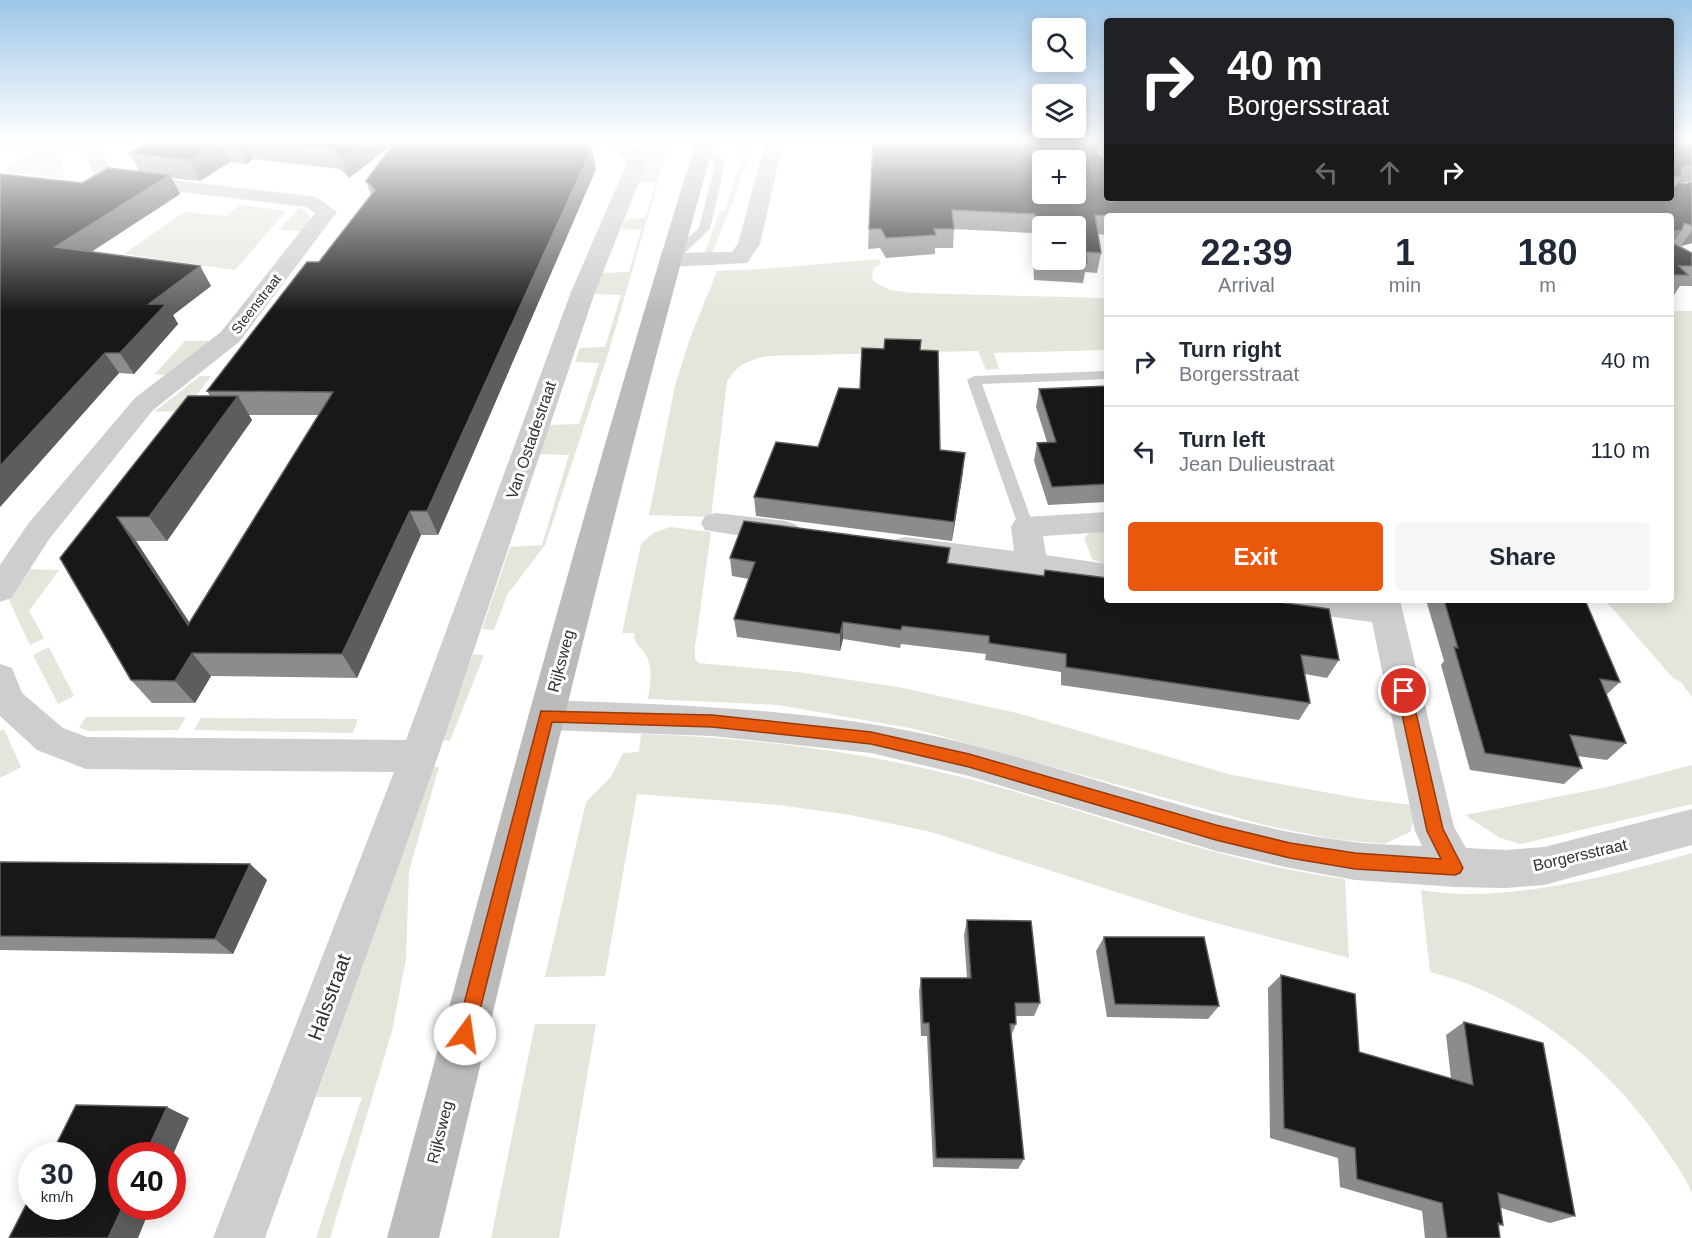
<!DOCTYPE html>
<meta charset="utf-8">
<style>
body{margin:0;font-family:Arial,sans-serif;background:#f6f6f7;color:#1f2937;height:100vh;display:flex;flex-direction:column;font-size:22px;white-space:nowrap}
*{box-sizing:border-box;margin:0}
p{font-size:20px;color:#747a83}
.icon{flex:none;width:33px;height:33px;fill:none;stroke:currentColor;stroke-width:2;stroke-linecap:round;stroke-linejoin:round}
.map{position:relative;flex:1;overflow:hidden}
.side{position:absolute;left:1104px;top:213px;width:570px;height:390px;display:flex;flex-direction:column;background:#fff;border-radius:6px;box-shadow:0 3px 15px #0003}
.side>*{flex:none}
.guide{position:absolute;left:1104px;top:18px;width:570px;height:183px;border-radius:6px;box-shadow:0 3px 15px #0003;background:#202124;color:#fff;overflow:hidden}
.fabs{position:absolute;left:1032px;top:18px;display:grid;gap:12px}
.fabs a{display:grid;place-items:center;width:54px;height:54px;border-radius:6px;background:#fff;box-shadow:0 3px 15px #0003;font-size:30px}
.speed{position:absolute;left:18px;top:1142px;display:flex;gap:12px;font-size:30px;font-weight:700;text-align:center}
.speed>*{display:grid;place-content:center;width:78px;height:78px;border-radius:50%;background:#fff;box-shadow:0 3px 15px #0003;line-height:1}
.speed small{font-size:15px;font-weight:400}
.speed .limit{border:9px solid #d22;background:#fff;color:#111}
.pin{position:absolute;display:grid;place-items:center;width:51px;height:51px;color:#fff;margin:-26px;border:3px solid #fff;border-radius:50%;box-shadow:0 2px 6px #0007}
.me{position:absolute;width:66px;margin:-33px;rotate:14deg;stroke-linejoin:round;filter:drop-shadow(0 0 4px #0008)}
.turn{display:flex;align-items:center;gap:21px;height:126px;padding:0 24px;font-size:27px}
.turn .icon{width:78px;height:78px;stroke-width:2.5}
.turn b{display:block;font-size:42px;line-height:51px}
.lanes{display:flex;align-items:center;height:57px;padding:0 24px;background:#0003;justify-content:center;gap:30px;direction:ltr}
.lanes .off{opacity:.35}
.eta{display:flex;justify-content:space-evenly;align-items:center;height:102px;text-align:center}
.eta b{font-size:36px;font-weight:700;line-height:42px}
.action{display:flex;gap:12px;margin-top:auto;padding:12px 24px}
.action a{flex:1;height:69px;border-radius:6px;background:#ea580c;color:#fff;font-size:24px;font-weight:700;line-height:69px;text-align:center}
.action a+a{background:#f6f6f7;color:#1f2937}
ul{padding:0;list-style:none}
li{display:flex;align-items:center;gap:18px;height:90px;padding:0 24px;border-top:2px solid #e0e1e3}
li div{flex:1}
li b{display:block;font-size:22px}
li em{font-style:normal}
.map>svg:first-child{display:block}
.green{fill:#e3e7db}
.lines{fill:none;stroke-linecap:round;stroke-linejoin:round}
.lane{fill:#cecece;fill-rule:evenodd}
.street{fill:#cecece;fill-rule:evenodd}
.secondary{fill:#bbb;fill-rule:evenodd}
.wall{fill:#8c8c8c;fill-rule:evenodd}
.shaded-wall{fill:#5d5d5d}
.building{fill:#181818;stroke:#5d5d5d;stroke-width:1.5;fill-rule:evenodd}
.route{fill:#ea580c;stroke:#983908;stroke-width:1.5}
.labels{text-anchor:middle;dominant-baseline:central;stroke-width:6;stroke-linejoin:round;paint-order:stroke}
.far-street-label{font-size:14px;fill:#313131;stroke:#fff}
.street-label{font-size:16px;fill:#313131;stroke:#fff}
.near-street-label{font-size:20px;fill:#313131;stroke:#fff}
</style>
<div class="map">
<svg width="1692" height="1238" viewBox="0 0 1692 1238">
<rect width="100%" height="100%" fill="#fff"/>
<!-- green -->
<g class="green">
<path d="M 644,139 L 667,139 L 667,151 L 608,354 L 545,545 L 507,595 L 494,630 L 482,629 L 510,547 L 542,545 L 569,455 L 535,454 L 546,425 L 579,424 L 599,363 L 575,362 L 580,348 L 605,347 L 621,295 L 593,294 L 601,273 L 629,272 L 641,230 L 622,229 L 625,219 L 645,218 L 656,182 L 639,182 L 646,158 L 635,150 L 653,145 Z"/>
<path d="M 68,140 L 81,141 L 85,149 L 61,153 L 64,179 L 5,171 L 39,146 Z"/>
<path d="M 736,146 L 754,146 L 712,254 L 704,254 L 720,211 L 725,211 L 740,164 Z"/>
<path d="M 240,205 L 286,211 L 235,270 L 124,254 L 184,212 L 226,216 Z"/>
<path d="M 299,208 L 305,210 L 310,218 L 302,231 L 279,230 Z"/>
<path d="M 879,259 L 881,264 C 873,267 871,272 873,281 L 890,290 L 913,293 L 1107,298 L 1107,350 L 994,353 L 999,369 L 986,370 L 978,351 L 768,356 C 749,360 737,364 727,382 L 711,517 L 649,515 L 675,386 L 689,341 L 717,271 L 763,269 Z"/>
<path d="M 1671,311 L 1692,311 L 1692,697 L 1681,682 L 1673,678 L 1605,600 L 1671,600 Z"/>
<path d="M 185,341 L 211,341 L 172,376 L 155,374 Z"/>
<path d="M 200,376 L 211,376 L 184,411 L 154,412 Z"/>
<path d="M 670,527 L 711,532 L 695,647 L 695,659 L 699,663 L 797,672 L 898,687 L 1017,713 L 1232,775 L 1362,799 L 1412,805 L 1415,817 L 1410,832 L 1384,844 L 1333,839 L 1264,825 L 915,729 L 778,705 L 648,699 C 650,684 654,668 645,654 C 640,646 634,644 634,633 L 622,633 L 641,544 L 653,533 Z"/>
<path d="M 1107,530 L 1107,565 L 1092,559 L 1084,538 L 1089,533 Z"/>
<path d="M 25,569 L 59,570 L 29,611 L 44,638 L 30,645 L 7,596 Z"/>
<path d="M 49,647 L 74,696 L 58,704 L 33,655 Z"/>
<path d="M 473,654 L 484,655 L 450,741 L 442,740 Z"/>
<path d="M 86,717 L 186,717 L 178,730 L 88,731 L 79,727 Z"/>
<path d="M 201,718 L 358,719 L 353,733 L 194,730 Z"/>
<path d="M 4,729 L 21,767 L 0,778 L 0,731 Z"/>
<path d="M 641,734 C 761,738 878,753 995,786 C 1111,818 1224,863 1345,879 L 1349,958 L 1197,918 L 931,832 L 850,815 L 779,805 L 637,794 L 605,976 L 545,977 L 586,802 L 611,777 L 623,753 L 639,752 Z"/>
<path d="M 1692,765 L 1692,804 L 1521,844 L 1500,838 L 1465,815 L 1607,787 Z"/>
<path d="M 433,767 L 439,767 L 409,871 L 406,959 L 392,1031 L 330,1238 L 316,1238 L 362,1097 L 316,1097 Z"/>
<path d="M 1692,853 L 1692,1193 C 1686,1178 1676,1164 1666,1150 C 1613,1068 1526,996 1430,972 L 1421,890 C 1501,905 1614,875 1692,853 Z"/>
<path d="M 535,1024 L 596,1024 L 559,1238 L 491,1238 Z"/>
</g>
<g class="lines">
<!-- lane -->
<g class="lane">
<path d="M 699,141 L 707,141 L 725,164 L 710,229 L 674,263 L 666,263 L 666,257 L 699,228 L 715,164 L 698,143 Z"/>
<path d="M 1107,371 L 1107,379 L 982,384 L 1034,527 L 1032,531 L 1020,531 L 967,380 L 974,376 Z"/>
</g>
<!-- street -->
<g class="street">
<path d="M 0,139 L 18,141 L 67,139 L 64,143 L 18,153 L 0,150 Z"/>
<path d="M 80,139 L 98,139 L 112,173 L 311,196 L 318,198 L 337,212 L 239,342 L 153,410 L 50,538 L 11,598 L 0,602 L 0,565 L 28,524 L 135,398 L 221,332 L 315,213 L 306,207 L 97,182 Z"/>
<path d="M 598,139 C 617,138 640,144 646,165 L 595,292 L 438,756 L 265,1238 L 213,1238 L 394,772 L 86,769 L 37,750 L 0,716 L 0,664 L 12,668 L 22,693 L 63,728 L 87,737 L 406,740 L 571,292 L 626,165 L 625,160 Z"/>
<path d="M 766,139 L 784,139 L 760,244 L 747,263 L 670,267 L 662,265 L 659,260 L 662,255 L 670,253 L 732,252 L 738,244 Z"/>
<path d="M 1093,139 L 1107,140 L 1107,179 L 1097,173 L 1091,143 Z"/>
<path d="M 1107,193 L 1107,198 L 1122,198 L 1125,216 L 1107,216 L 1107,219 L 1102,198 Z"/>
<path d="M 1107,512 L 1107,532 L 1043,536 L 1046,555 L 1107,564 L 1107,586 L 905,559 L 894,556 L 890,548 L 894,540 L 905,537 L 1014,551 L 1011,527 L 1015,520 L 1026,517 Z"/>
<path d="M 716,513 L 786,521 L 797,525 L 801,532 L 797,539 L 786,543 L 705,530 L 701,523 L 705,516 Z"/>
<path d="M 1280,600 L 1400,600 L 1454,827 L 1466,848 L 1505,850 L 1544,847 L 1692,809 L 1692,845 L 1544,885 L 1505,888 L 1455,887 L 1355,880 L 1290,868 L 1216,851 L 969,776 L 871,753 L 712,736 L 546,730 L 533,725 L 528,715 L 533,705 L 546,700 C 688,705 830,709 968,744 C 1097,776 1222,827 1354,842 C 1377,845 1400,845 1422,846 L 1415,831 L 1372,622 L 1296,612 L 1285,608 Z"/>
</g>
<!-- secondary -->
<path class="secondary" d="M 697,139 L 715,139 C 613,503 527,871 439,1238 L 387,1238 C 486,871 583,502 697,139 Z"/>
</g>
<!-- wall -->
<g class="wall">
<path d="M 142,139 L 579,139 L 592,148 L 596,169 L 438,535 L 421,535 L 357,678 L 211,676 L 195,703 L 152,703 L 131,680 L 60,558 L 210,396 L 207,391 L 319,262 L 371,195 L 366,181 L 393,144 L 349,178 L 340,169 L 253,159 L 247,164 L 230,162 L 200,181 L 171,178 L 180,194 L 91,252 L 200,266 L 211,286 L 173,315 L 178,324 L 134,374 L 119,373 L 0,507 L 82,183 L 140,172 L 129,153 L 144,145 ZM 248,415 L 319,415 L 189,623 L 136,541 L 167,541 L 252,420 Z"/>
<path d="M 873,139 L 1107,198 L 1110,202 L 1124,200 L 1124,198 L 1671,198 L 1671,141 L 1692,139 L 1692,181 L 1682,183 L 1684,184 L 1692,182 L 1692,243 L 1681,246 L 1674,243 L 1692,253 L 1692,286 L 1680,286 L 1674,295 L 1671,295 L 1671,216 L 1107,216 L 1107,235 L 1098,234 L 1101,253 L 1097,273 L 1085,272 L 1083,283 L 1034,280 L 1032,233 L 954,229 L 953,248 L 935,248 L 935,254 L 886,258 L 880,248 L 868,249 Z"/>
<path d="M 920,350 L 940,450 L 963,472 L 952,541 L 756,516 L 754,497 L 818,447 Z"/>
<path d="M 1107,386 L 1107,502 L 1048,505 L 1034,461 L 1037,443 L 1047,442 L 1036,407 L 1039,389 Z"/>
<path d="M 950,548 L 948,563 L 1043,576 L 1045,570 L 1339,660 L 1327,678 L 1305,674 L 1310,703 L 1299,720 L 1061,685 L 1061,672 L 985,660 L 986,654 L 901,644 L 900,648 L 843,639 L 840,651 L 737,637 L 734,619 L 749,579 L 732,576 L 730,558 Z"/>
<path d="M 1426,600 L 1585,600 L 1620,682 L 1606,695 L 1626,743 L 1607,760 L 1577,756 L 1582,768 L 1564,784 L 1470,770 L 1441,665 L 1444,661 Z"/>
<path d="M 0,862 L 250,864 L 267,880 L 233,954 L 0,950 Z"/>
<path d="M 967,920 L 1040,1003 L 1034,1016 L 1016,1016 L 1016,1024 L 1011,1036 L 1024,1159 L 1018,1169 L 933,1167 L 927,1036 L 921,1036 L 919,991 L 921,978 L 967,978 L 964,935 Z"/>
<path d="M 1104,937 L 1219,1006 L 1208,1019 L 1107,1017 L 1096,951 Z"/>
<path d="M 1281,975 L 1359,1052 L 1451,1078 L 1446,1035 L 1464,1022 L 1575,1216 L 1550,1223 L 1501,1208 L 1503,1225 L 1498,1226 L 1500,1238 L 1425,1238 L 1422,1211 L 1340,1187 L 1338,1158 L 1270,1138 L 1268,988 Z"/>
</g>
<!-- shaded-wall -->
<g class="shaded-wall">
<path d="M 243,139 L 244,139 L 253,159 L 247,164 L 237,142 Z"/>
<path d="M 365,139 L 400,139 L 349,178 L 341,157 Z"/>
<path d="M 219,141 L 230,162 L 200,181 L 189,160 Z"/>
<path d="M 592,148 L 596,169 L 438,535 L 427,511 Z"/>
<path d="M 1692,165 L 1691,181 L 1676,184 L 1681,177 L 1683,167 Z"/>
<path d="M 170,175 L 180,194 L 68,267 L 55,247 Z"/>
<path d="M 1107,176 L 1107,191 L 1104,178 Z"/>
<path d="M 1682,230 L 1671,245 L 1671,232 Z"/>
<path d="M 1692,230 L 1692,243 L 1681,246 Z"/>
<path d="M 200,266 L 211,286 L 173,315 L 178,324 L 134,374 L 120,353 L 149,304 Z"/>
<path d="M 105,353 L 119,373 L 0,507 L 0,466 Z"/>
<path d="M 238,396 L 252,420 L 167,541 L 149,517 Z"/>
<path d="M 965,453 L 963,472 L 952,541 L 954,522 Z"/>
<path d="M 410,511 L 421,535 L 357,678 L 342,654 Z"/>
<path d="M 117,517 L 136,541 L 207,649 L 188,625 Z"/>
<path d="M 843,622 L 843,639 L 840,651 L 840,634 Z"/>
<path d="M 192,653 L 211,676 L 195,703 L 175,681 Z"/>
<path d="M 250,864 L 267,880 L 233,954 L 215,939 Z"/>
<path d="M 167,1107 L 189,1118 L 172,1157 L 172,1155 L 145,1155 Z"/>
<path d="M 123,1206 L 151,1206 L 138,1238 L 108,1238 Z"/>
</g>
<!-- building -->
<g class="building">
<path d="M 142,139 L 243,139 L 237,142 L 219,141 L 189,160 L 129,153 L 144,145 Z"/>
<path d="M 249,139 L 365,139 L 341,157 L 332,148 Z"/>
<path d="M 397,139 L 579,139 L 592,148 L 427,511 L 410,511 L 342,654 L 192,653 L 175,681 L 131,680 L 60,558 L 188,396 L 238,396 L 149,517 L 117,517 L 188,625 L 333,392 L 207,391 L 307,262 L 319,262 L 375,190 L 366,181 Z"/>
<path d="M 873,139 L 1095,139 L 1098,155 L 1107,160 L 1107,176 L 1104,178 L 1107,190 L 1107,198 L 1109,198 L 1110,202 L 1131,198 L 1268,198 L 1283,199 L 1327,198 L 1438,199 L 1438,198 L 1601,198 L 1605,199 L 1614,198 L 1671,198 L 1671,187 L 1675,186 L 1678,182 L 1684,184 L 1692,182 L 1692,226 L 1684,223 L 1682,230 L 1671,232 L 1671,216 L 1113,216 L 1095,215 L 1101,253 L 1086,252 L 1087,263 L 1037,261 L 1035,214 L 952,210 L 954,229 L 934,229 L 936,235 L 886,238 L 881,229 L 869,229 ZM 1042,160 L 1076,160 L 1076,194 L 1042,194 ZM 1042,226 L 1076,226 L 1076,260 L 1042,260 Z"/>
<path d="M 1680,139 L 1692,139 L 1692,165 L 1683,167 L 1681,177 L 1671,177 L 1671,141 Z"/>
<path d="M 108,168 L 170,175 L 55,247 L 200,266 L 149,304 L 166,304 L 120,353 L 105,353 L 0,466 L 0,174 L 82,183 Z"/>
<path d="M 1671,242 L 1692,253 L 1692,266 L 1679,266 L 1688,275 L 1671,275 Z"/>
<path d="M 885,339 L 921,340 L 920,350 L 938,351 L 940,450 L 965,453 L 954,522 L 754,497 L 776,442 L 818,447 L 839,388 L 860,389 L 862,348 L 884,349 Z"/>
<path d="M 1107,386 L 1107,484 L 1052,487 L 1037,443 L 1056,442 L 1039,389 Z"/>
<path d="M 744,521 L 950,548 L 947,563 L 1044,576 L 1045,570 L 1107,578 L 1107,600 L 1265,600 L 1329,609 L 1339,660 L 1301,655 L 1310,703 L 1066,667 L 1066,654 L 989,643 L 989,636 L 902,626 L 901,630 L 843,622 L 840,634 L 734,619 L 755,562 L 730,558 Z"/>
<path d="M 1444,600 L 1585,600 L 1620,682 L 1600,679 L 1626,743 L 1570,735 L 1582,768 L 1485,753 L 1454,647 L 1458,648 Z"/>
<path d="M 0,862 L 250,864 L 215,939 L 0,936 Z"/>
<path d="M 967,920 L 1031,921 L 1040,1003 L 1015,1003 L 1016,1024 L 1010,1024 L 1024,1159 L 936,1158 L 929,1023 L 923,1023 L 921,978 L 971,978 Z"/>
<path d="M 1104,937 L 1204,937 L 1219,1006 L 1115,1004 Z"/>
<path d="M 1281,975 L 1355,994 L 1359,1052 L 1473,1085 L 1464,1022 L 1543,1043 L 1575,1216 L 1498,1193 L 1503,1225 L 1498,1223 L 1500,1238 L 1447,1238 L 1442,1203 L 1357,1179 L 1355,1148 L 1284,1128 Z"/>
<path d="M 76,1105 L 167,1107 L 145,1155 L 122,1155 L 122,1206 L 123,1206 L 108,1238 L 9,1238 L 32,1193 L 32,1206 L 82,1206 L 82,1155 L 51,1155 Z"/>
</g>
<!-- sky -->
<linearGradient id="sky" x2="0" y2="1"><stop stop-color="#9dc6e8"/><stop offset="0.45" stop-color="#fff"/><stop offset="1" stop-color="#fff" stop-opacity="0"/></linearGradient>
<rect width="1692" height="312" fill="url(#sky)"/>
<!-- route -->
<path class="route" d="M 1404,685 L 1411,691 L 1443,829 L 1463,868 L 1460,873 L 1455,875 L 1355,869 L 1290,858 L 1216,840 L 969,767 L 871,744 L 712,727 L 552,722 L 474,1034 L 472,1040 L 465,1043 L 458,1040 L 456,1034 L 541,711 L 712,715 L 871,732 L 969,754 L 1216,825 L 1290,843 L 1355,853 L 1441,859 L 1427,831 L 1397,691 Z"/>
<g class="labels">
<!-- far-street labels -->
<g class="far-street-label">
<text transform="translate(256 304) rotate(-52)">Steenstraat</text>
</g>
<!-- street labels -->
<g class="street-label">
<text transform="translate(531 440) rotate(-71)">Van Ostadestraat</text>
<text transform="translate(561 661) rotate(-75)">Rijksweg</text>
<text transform="translate(1580 855) rotate(-13)">Borgersstraat</text>
<text transform="translate(440 1132) rotate(-76)">Rijksweg</text>
</g>
<!-- near-street labels -->
<g class="near-street-label">
<text transform="translate(329 997) rotate(-70)">Halsstraat</text>
</g>
</g>
</svg>
<div class="fabs">
<a><svg class="icon" aria-label="search" viewBox="0 0 24 24"><circle cx="10" cy="10" r="6"/><path d="M15 15l6 6"/></svg></a>
<a><svg class="icon" aria-label="layers" viewBox="0 0 24 24"><path d="M12 4l9 5-9 5-9-5zM3 14l9 5 9-5"/></svg></a>
<a>+</a>
<a>−</a>
</div>
<div class="speed"><div>30<small>km/h</small></div><div class="limit">40</div></div>
<div class="pin" style="left:1404px;top:691px;background:#d93025"><svg class="icon" aria-label="arrive" viewBox="0 0 24 24"><path d="M6 21V4h12l-3 4 3 4H6"/></svg></div>
<svg class="me" style="left:465px;top:1034px" viewBox="-20 -20 40 40"><circle r="19" fill="#fff"/><path d="M0-13L10 11 0 6-10 11z" fill="#ea580c"/></svg>
<div class="guide">
<div class="turn"><svg class="icon" aria-label="right" viewBox="0 0 24 24"><path d="M7 20v-9h11M14 6l5 5-5 5"/></svg><div><b>40 m</b>Borgersstraat</div></div>
<div class="lanes"><svg class="icon off" aria-label="left" viewBox="0 0 24 24"><path d="M17 20v-9H6M10 6l-5 5 5 5"/></svg><svg class="icon off" aria-label="ahead" viewBox="0 0 24 24"><path d="M12 20V5M6 11l6-6 6 6"/></svg><svg class="icon" aria-label="right" viewBox="0 0 24 24"><path d="M7 20v-9h11M14 6l5 5-5 5"/></svg></div>
</div>
<section class="side">
<div class="eta">
<div><b>22:39</b><p>Arrival</p></div>
<div><b>1</b><p>min</p></div>
<div><b>180</b><p>m</p></div>
</div>
<ul>
<li><svg class="icon" aria-label="right" viewBox="0 0 24 24"><path d="M7 20v-9h11M14 6l5 5-5 5"/></svg><div><b>Turn right</b><p>Borgersstraat</p></div><em>40 m</em></li>
<li><svg class="icon" aria-label="left" viewBox="0 0 24 24"><path d="M17 20v-9H6M10 6l-5 5 5 5"/></svg><div><b>Turn left</b><p>Jean Dulieustraat</p></div><em>110 m</em></li>
</ul>
<div class="action"><a>Exit</a><a>Share</a></div>
</section>
</div>
